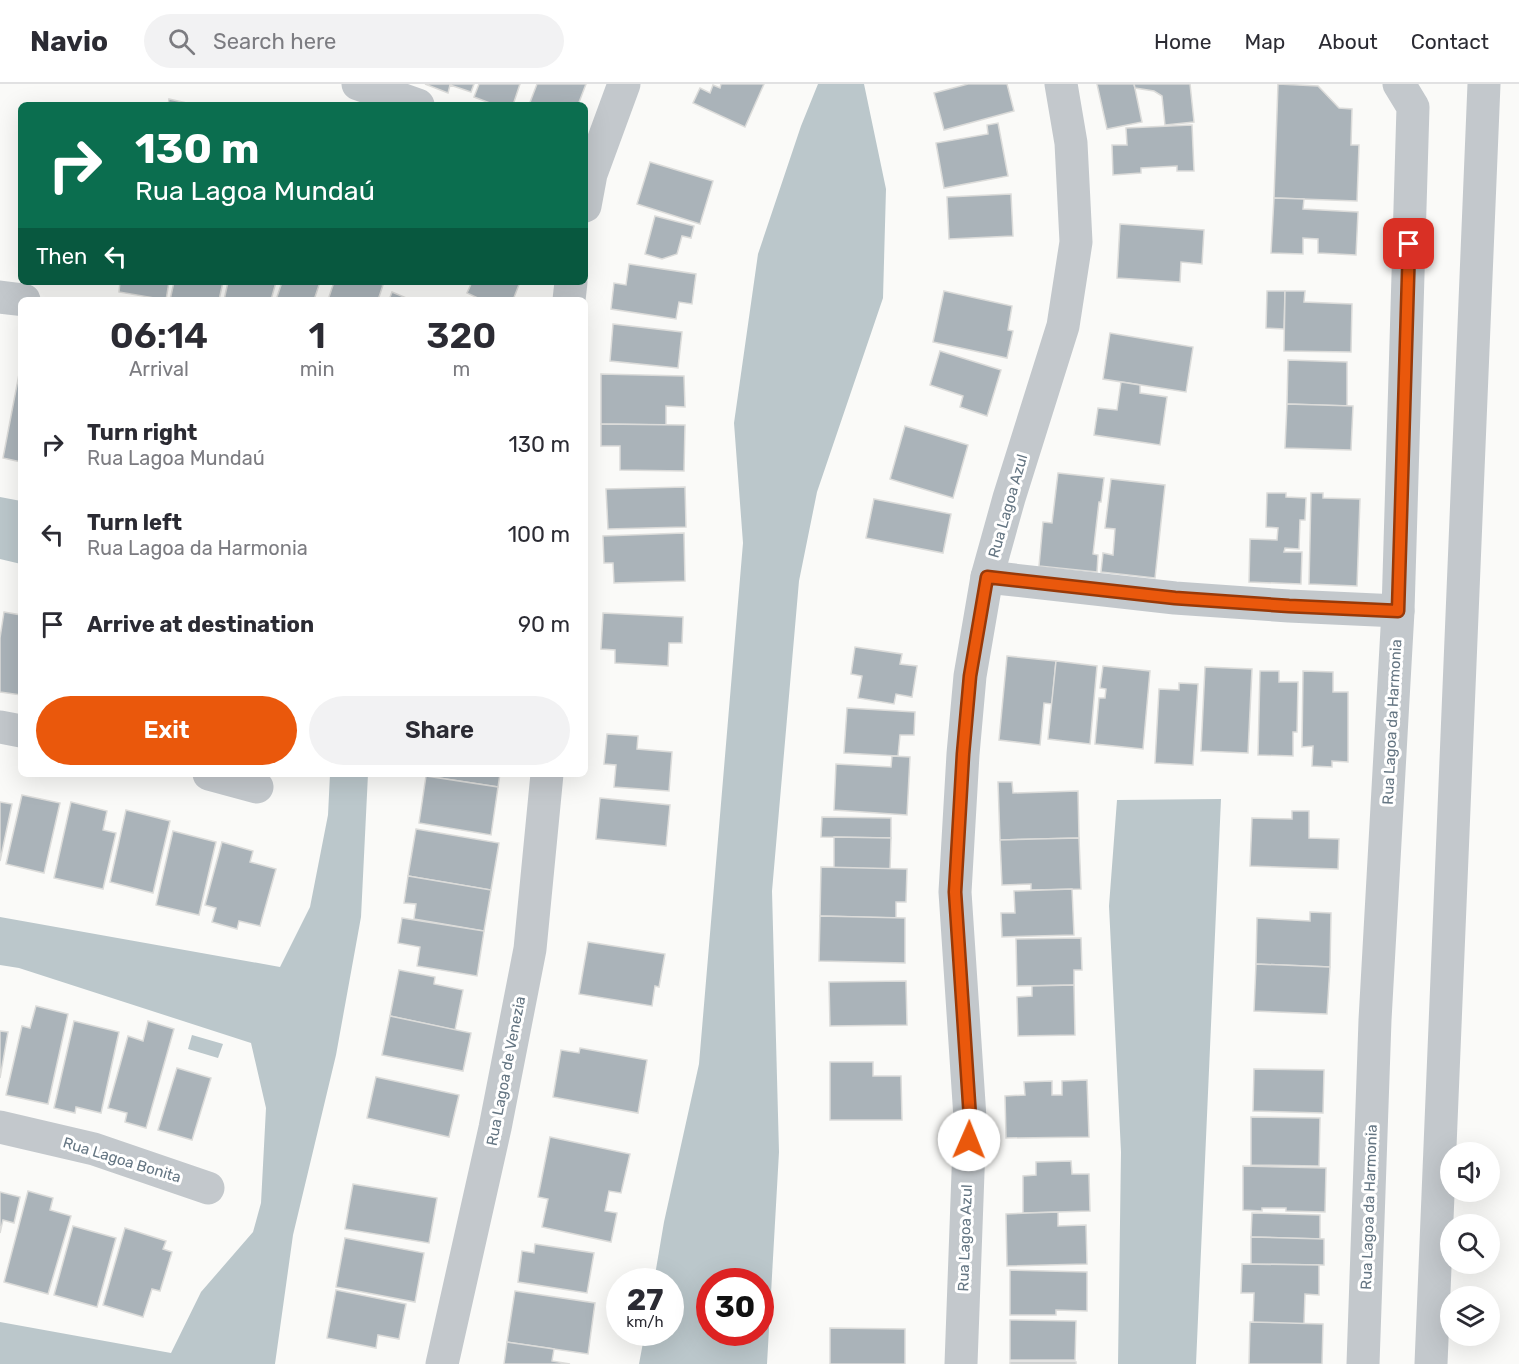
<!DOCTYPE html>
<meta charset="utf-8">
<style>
body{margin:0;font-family:Rubik,sans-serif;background:#f2f2f3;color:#2b2b33;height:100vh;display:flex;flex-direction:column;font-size:22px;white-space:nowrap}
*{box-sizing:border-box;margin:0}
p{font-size:20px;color:#7c7c81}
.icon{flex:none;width:33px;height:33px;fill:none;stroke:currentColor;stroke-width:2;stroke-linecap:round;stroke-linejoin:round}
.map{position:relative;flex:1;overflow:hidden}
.drawer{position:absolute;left:18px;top:213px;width:570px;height:480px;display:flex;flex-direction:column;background:#fff;border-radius:9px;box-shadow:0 6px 24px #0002}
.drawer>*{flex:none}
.banner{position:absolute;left:18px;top:18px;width:570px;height:183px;border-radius:9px;box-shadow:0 6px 24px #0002;background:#0b6e4f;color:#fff;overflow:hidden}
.buttons{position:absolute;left:1440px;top:1058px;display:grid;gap:12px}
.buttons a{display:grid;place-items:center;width:60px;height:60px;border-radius:50%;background:#fff;box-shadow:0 6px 24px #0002;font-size:30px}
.speed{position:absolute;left:606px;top:1184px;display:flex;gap:12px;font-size:30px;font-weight:700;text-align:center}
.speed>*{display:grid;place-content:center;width:78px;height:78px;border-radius:50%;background:#fff;box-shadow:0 6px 24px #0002;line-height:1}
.speed small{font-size:15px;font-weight:400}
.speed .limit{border:9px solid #d22;background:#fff;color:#111}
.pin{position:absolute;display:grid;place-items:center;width:51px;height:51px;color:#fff;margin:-26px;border-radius:12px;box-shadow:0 3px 9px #0006}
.me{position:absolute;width:66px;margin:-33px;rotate:1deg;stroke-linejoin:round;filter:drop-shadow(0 0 4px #0008)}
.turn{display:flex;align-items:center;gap:21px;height:126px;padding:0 18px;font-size:27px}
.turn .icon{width:78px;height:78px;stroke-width:2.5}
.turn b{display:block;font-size:42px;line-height:51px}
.then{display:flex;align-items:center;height:57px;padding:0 18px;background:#0003;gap:12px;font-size:22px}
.eta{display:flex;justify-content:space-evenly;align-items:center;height:102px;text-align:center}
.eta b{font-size:36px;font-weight:600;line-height:42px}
.button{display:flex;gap:12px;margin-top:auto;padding:12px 18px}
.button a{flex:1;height:69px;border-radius:36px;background:#ea580c;color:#fff;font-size:24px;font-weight:600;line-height:69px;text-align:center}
.button a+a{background:#f2f2f3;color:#2b2b33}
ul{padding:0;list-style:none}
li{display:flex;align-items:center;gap:18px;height:90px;padding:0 18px}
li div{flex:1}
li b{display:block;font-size:22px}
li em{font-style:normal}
header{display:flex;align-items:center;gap:36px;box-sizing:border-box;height:84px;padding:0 30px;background:#fff;border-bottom:2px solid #e1e1e2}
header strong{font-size:28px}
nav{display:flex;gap:33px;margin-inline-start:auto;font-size:21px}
.search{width:420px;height:54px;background:#f2f2f3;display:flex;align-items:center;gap:15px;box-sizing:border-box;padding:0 21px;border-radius:33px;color:#7c7c81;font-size:22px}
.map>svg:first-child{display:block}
.water{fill:#bbc7cb;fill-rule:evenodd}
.building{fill:#aab3b9;stroke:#dcdcda;stroke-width:1.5}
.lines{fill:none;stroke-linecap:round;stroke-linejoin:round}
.minor{stroke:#c3c8cc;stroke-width:33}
.route-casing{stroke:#983908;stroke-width:15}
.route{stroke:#ea580c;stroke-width:10}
.labels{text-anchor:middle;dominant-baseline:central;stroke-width:6;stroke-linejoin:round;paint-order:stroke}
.street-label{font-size:15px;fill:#657683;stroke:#fff}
</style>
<header>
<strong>Navio</strong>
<div class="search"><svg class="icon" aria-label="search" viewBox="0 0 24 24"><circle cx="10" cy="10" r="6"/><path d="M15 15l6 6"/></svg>Search here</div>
<nav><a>Home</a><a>Map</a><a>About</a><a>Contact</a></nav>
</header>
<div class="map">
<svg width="1519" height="1280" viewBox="0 0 1519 1280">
<rect width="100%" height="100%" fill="#fafaf8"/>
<!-- water -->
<g class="water">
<path d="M 818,0 L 864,0 L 886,105 L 883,214 L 817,408 L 799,497 L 772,807 L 779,1068 L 767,1280 L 639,1280 L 645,1248 L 670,1248 L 670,1197 L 654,1197 L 664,1138 L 699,980 L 743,459 L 734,339 L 758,170 L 801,42 ZM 710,1197 L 760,1197 L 760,1248 L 710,1248 Z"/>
<path d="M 0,413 L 21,417 L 21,480 L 0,475 Z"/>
<path d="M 330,690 L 368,690 L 361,833 L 336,971 L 293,1151 L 275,1280 L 0,1280 L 0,1238 L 171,1269 L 201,1208 L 253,1148 L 261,1119 L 266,1024 L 251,959 L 19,884 L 0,881 L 0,833 L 280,883 L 310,823 L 328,731 Z"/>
<path d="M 1221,715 L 1196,1280 L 1118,1280 L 1121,1068 L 1109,822 L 1117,716 Z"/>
<path d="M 192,951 L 223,960 L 218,974 L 188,965 Z"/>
</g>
<!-- building -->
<g class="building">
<path d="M 425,0 L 474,0 L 471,8 L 450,1 L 448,9 Z"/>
<path d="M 479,0 L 520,0 L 513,21 L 495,21 L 474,13 Z"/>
<path d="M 537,0 L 586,0 L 578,21 L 529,21 Z"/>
<path d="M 721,0 L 764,0 L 745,43 L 693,19 L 700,4 L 710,9 L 713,1 L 720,4 Z"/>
<path d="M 968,0 L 1007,0 L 1014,27 L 944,46 L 934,9 Z"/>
<path d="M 1097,0 L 1134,0 L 1142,38 L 1107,45 Z"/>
<path d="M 1134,0 L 1190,0 L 1194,38 L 1165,41 L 1162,12 L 1154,7 L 1135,4 Z"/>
<path d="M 1278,0 L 1318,2 L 1339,24 L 1352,25 L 1351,61 L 1359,61 L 1357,117 L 1274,114 Z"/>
<path d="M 169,15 L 187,19 L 186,21 L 168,21 Z"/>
<path d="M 998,39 L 1008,92 L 944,104 L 936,59 L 988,50 L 987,41 Z"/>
<path d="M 1192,41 L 1194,87 L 1177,87 L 1177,82 L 1141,84 L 1141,89 L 1113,91 L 1112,61 L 1127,61 L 1126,44 Z"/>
<path d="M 650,78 L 713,97 L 700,140 L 637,120 Z"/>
<path d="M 1011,110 L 1013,152 L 949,155 L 947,113 Z"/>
<path d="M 1274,114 L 1304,115 L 1303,125 L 1358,128 L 1356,171 L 1318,169 L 1318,155 L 1303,154 L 1303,170 L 1271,169 Z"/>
<path d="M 655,132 L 694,142 L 691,154 L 682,152 L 677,170 L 662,175 L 645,170 Z"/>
<path d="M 1120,140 L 1204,146 L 1202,180 L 1181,178 L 1180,198 L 1117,194 Z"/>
<path d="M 629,180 L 696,190 L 692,220 L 679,218 L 676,235 L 611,225 L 614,199 L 626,201 Z"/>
<path d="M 120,198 L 169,198 L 166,216 L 119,208 Z"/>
<path d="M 174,198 L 223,198 L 219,216 L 170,216 Z"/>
<path d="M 228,198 L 276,198 L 271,216 L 224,216 Z"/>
<path d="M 282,198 L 320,198 L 314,216 L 276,216 Z"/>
<path d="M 334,198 L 374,198 L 383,201 L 378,216 L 328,216 Z"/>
<path d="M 472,198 L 520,198 L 513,216 L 482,216 L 467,209 Z"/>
<path d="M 944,207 L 1012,222 L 1008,246 L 1013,247 L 1007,274 L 933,258 Z"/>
<path d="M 1267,207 L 1285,207 L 1284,245 L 1266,244 Z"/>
<path d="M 1285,207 L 1305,207 L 1304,218 L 1352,220 L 1351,268 L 1284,267 Z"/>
<path d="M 392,208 L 411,216 L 389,216 Z"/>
<path d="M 613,240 L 682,248 L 678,284 L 610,277 Z"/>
<path d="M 1110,249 L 1193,263 L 1186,308 L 1103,295 Z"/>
<path d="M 940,267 L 1001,286 L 987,332 L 960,323 L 963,312 L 930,301 Z"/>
<path d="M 1288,276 L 1347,278 L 1347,322 L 1287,320 Z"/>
<path d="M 19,290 L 21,291 L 21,378 L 3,374 Z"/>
<path d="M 601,290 L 684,292 L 685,323 L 666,322 L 666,341 L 601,340 Z"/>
<path d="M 1121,298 L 1140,301 L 1140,309 L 1167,313 L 1160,361 L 1094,351 L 1098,324 L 1117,326 Z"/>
<path d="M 1287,320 L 1353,322 L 1351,366 L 1285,364 Z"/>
<path d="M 601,340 L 685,341 L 684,387 L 620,386 L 620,362 L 601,362 Z"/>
<path d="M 905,342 L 968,361 L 953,414 L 890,395 Z"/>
<path d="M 1058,389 L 1104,394 L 1101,418 L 1099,418 L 1093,470 L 1098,471 L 1097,488 L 1039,482 L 1043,438 L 1052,439 Z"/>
<path d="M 1111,395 L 1165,401 L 1155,494 L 1101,488 L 1103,469 L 1113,471 L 1115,445 L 1105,444 Z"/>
<path d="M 685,403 L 686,443 L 608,445 L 606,405 Z"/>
<path d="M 1267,409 L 1286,409 L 1286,413 L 1306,414 L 1305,436 L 1300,436 L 1299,465 L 1285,464 L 1284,468 L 1302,468 L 1301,500 L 1249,498 L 1250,455 L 1277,456 L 1278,444 L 1266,443 Z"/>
<path d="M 1311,409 L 1323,409 L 1323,414 L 1360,415 L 1357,502 L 1309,500 Z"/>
<path d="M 874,415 L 951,430 L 943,469 L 866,454 Z"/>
<path d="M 684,449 L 685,497 L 614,499 L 613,479 L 604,479 L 603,452 Z"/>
<path d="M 4,528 L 21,531 L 21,611 L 0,608 L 0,554 Z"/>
<path d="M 603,529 L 683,533 L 682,559 L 669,559 L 668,582 L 615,579 L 615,566 L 601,565 Z"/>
<path d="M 855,563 L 902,570 L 900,580 L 917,582 L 912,613 L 896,610 L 894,620 L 858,614 L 862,592 L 851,590 Z"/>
<path d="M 1007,572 L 1056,577 L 1052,620 L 1044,619 L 1040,661 L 999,656 Z"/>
<path d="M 1056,577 L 1097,582 L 1090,660 L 1048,655 Z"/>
<path d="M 1103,582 L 1150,587 L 1143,665 L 1095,660 L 1099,614 L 1105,614 L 1106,605 L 1100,604 Z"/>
<path d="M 1205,583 L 1252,585 L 1248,669 L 1201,667 Z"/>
<path d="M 1260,587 L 1279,587 L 1279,598 L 1298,598 L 1297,648 L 1293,648 L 1293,672 L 1258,671 Z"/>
<path d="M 1303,587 L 1333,588 L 1333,608 L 1348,608 L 1348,678 L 1332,677 L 1332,683 L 1312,682 L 1313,662 L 1302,663 Z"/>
<path d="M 1179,599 L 1198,600 L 1193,681 L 1155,679 L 1159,605 L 1179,606 Z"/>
<path d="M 847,624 L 915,628 L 914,651 L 900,651 L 898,672 L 844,669 Z"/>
<path d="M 607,650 L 638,652 L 637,665 L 672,668 L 669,707 L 614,703 L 616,681 L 604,680 Z"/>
<path d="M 892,672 L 910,673 L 907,731 L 834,726 L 836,680 L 891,683 Z"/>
<path d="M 427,690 L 500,690 L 498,703 L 426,692 Z"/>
<path d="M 426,692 L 498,703 L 491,751 L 419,739 Z"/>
<path d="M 998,698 L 1012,698 L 1013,709 L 1078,707 L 1079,754 L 1000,756 Z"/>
<path d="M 22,711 L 60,719 L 44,789 L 6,780 Z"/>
<path d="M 600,714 L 670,721 L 666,762 L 596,755 Z"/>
<path d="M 0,718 L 12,720 L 0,777 Z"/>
<path d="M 71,718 L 107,727 L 103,746 L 116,749 L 103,805 L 54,794 Z"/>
<path d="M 126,726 L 170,737 L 153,809 L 110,798 Z"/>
<path d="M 1292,727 L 1309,727 L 1309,754 L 1339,755 L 1338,785 L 1250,782 L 1252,734 L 1292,735 Z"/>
<path d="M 822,733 L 891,734 L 891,754 L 821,753 Z"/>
<path d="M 416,745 L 499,759 L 491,806 L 408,792 Z"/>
<path d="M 173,747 L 216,758 L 199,831 L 156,821 Z"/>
<path d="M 834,753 L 891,754 L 890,785 L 834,784 Z"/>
<path d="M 1079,754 L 1081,805 L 1031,806 L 1031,800 L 1002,801 L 1000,756 Z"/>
<path d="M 222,758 L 253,767 L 250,778 L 276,785 L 260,842 L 239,837 L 237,845 L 212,838 L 216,824 L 205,821 Z"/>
<path d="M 821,783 L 907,785 L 906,818 L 896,818 L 896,834 L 820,832 Z"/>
<path d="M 408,792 L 491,806 L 484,847 L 414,835 L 416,820 L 404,819 Z"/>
<path d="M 1072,805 L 1074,851 L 1002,853 L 1001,829 L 1015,829 L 1014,807 Z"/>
<path d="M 1310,828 L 1331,829 L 1330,883 L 1256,880 L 1257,834 L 1310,837 Z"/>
<path d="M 820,832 L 905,834 L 905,879 L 819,877 Z"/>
<path d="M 402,834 L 484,847 L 477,892 L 417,882 L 420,863 L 398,859 Z"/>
<path d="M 1081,854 L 1082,886 L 1074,886 L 1074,901 L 1017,902 L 1016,855 Z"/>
<path d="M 588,858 L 665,870 L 659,903 L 655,902 L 652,922 L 579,910 Z"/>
<path d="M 1256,880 L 1330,883 L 1327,930 L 1254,927 Z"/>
<path d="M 399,886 L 435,893 L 434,900 L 463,906 L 455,946 L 390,932 Z"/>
<path d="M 906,897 L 907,941 L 830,942 L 829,898 Z"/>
<path d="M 1074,901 L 1075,951 L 1018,952 L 1017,913 L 1032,912 L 1032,902 Z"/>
<path d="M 36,922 L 68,930 L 48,1020 L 6,1011 L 22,942 L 30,944 Z"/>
<path d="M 390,932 L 471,949 L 463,987 L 382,971 Z"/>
<path d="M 74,937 L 119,948 L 101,1029 L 76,1023 L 75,1029 L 54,1024 Z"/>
<path d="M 148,937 L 174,945 L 146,1044 L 125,1038 L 127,1029 L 108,1024 L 128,952 L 143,957 Z"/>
<path d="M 0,947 L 8,948 L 0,994 Z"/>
<path d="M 580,964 L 647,976 L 638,1029 L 553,1013 L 561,966 L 579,969 Z"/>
<path d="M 830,978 L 873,978 L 873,992 L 901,992 L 902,1036 L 830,1036 Z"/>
<path d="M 177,984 L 211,994 L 192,1056 L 158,1046 Z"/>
<path d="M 1254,985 L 1324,986 L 1323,1029 L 1253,1027 Z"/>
<path d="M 376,993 L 459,1011 L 449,1053 L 367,1034 Z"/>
<path d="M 1087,996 L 1089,1053 L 1006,1054 L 1005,1012 L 1025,1011 L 1024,998 L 1052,997 L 1052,1011 L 1062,1011 L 1062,997 Z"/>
<path d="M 1251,1033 L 1320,1034 L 1319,1082 L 1251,1081 Z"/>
<path d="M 550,1053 L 630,1070 L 621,1109 L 609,1107 L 605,1127 L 617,1129 L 611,1158 L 542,1143 L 548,1115 L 538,1113 Z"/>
<path d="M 1071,1077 L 1072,1090 L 1089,1090 L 1090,1127 L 1023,1129 L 1023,1092 L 1036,1091 L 1036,1078 Z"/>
<path d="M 1243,1082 L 1326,1084 L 1325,1128 L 1286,1127 L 1286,1124 L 1262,1124 L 1262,1127 L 1243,1126 Z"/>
<path d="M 353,1100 L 437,1114 L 429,1159 L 345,1145 Z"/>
<path d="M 28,1107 L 53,1114 L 50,1126 L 71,1132 L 48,1210 L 4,1198 Z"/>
<path d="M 0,1108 L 20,1113 L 14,1139 L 3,1136 L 0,1149 Z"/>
<path d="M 1058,1128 L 1058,1142 L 1086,1141 L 1087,1180 L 1007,1182 L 1006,1130 Z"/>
<path d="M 1252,1129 L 1320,1131 L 1320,1155 L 1251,1153 Z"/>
<path d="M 73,1142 L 116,1154 L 97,1223 L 54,1211 Z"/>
<path d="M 125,1144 L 166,1157 L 163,1165 L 172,1168 L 160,1207 L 152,1205 L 143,1233 L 103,1221 Z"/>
<path d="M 1251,1153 L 1324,1155 L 1324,1181 L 1251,1180 Z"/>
<path d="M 345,1154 L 424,1169 L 415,1218 L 336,1203 Z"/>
<path d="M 535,1160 L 594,1169 L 587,1209 L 518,1198 L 522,1167 L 534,1169 Z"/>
<path d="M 1242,1180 L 1319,1181 L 1319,1211 L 1305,1210 L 1304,1240 L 1253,1239 L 1254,1209 L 1241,1209 Z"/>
<path d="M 1010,1186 L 1087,1188 L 1087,1227 L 1056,1226 L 1056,1231 L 1010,1231 Z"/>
<path d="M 336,1206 L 406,1220 L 399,1255 L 378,1251 L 376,1264 L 327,1254 Z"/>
<path d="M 515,1207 L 595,1219 L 588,1270 L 507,1258 Z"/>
<path d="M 1010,1236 L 1076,1237 L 1075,1276 L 1010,1276 Z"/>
<path d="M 1250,1238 L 1323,1240 L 1322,1280 L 1249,1280 Z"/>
<path d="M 830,1244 L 905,1245 L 905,1280 L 830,1280 Z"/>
<path d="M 507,1258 L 554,1265 L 552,1277 L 570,1280 L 504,1280 Z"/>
<rect x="1010" y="1278" width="66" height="2"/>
</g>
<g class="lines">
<!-- minor -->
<g class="minor">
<path d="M 358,0 L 418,21"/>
<path d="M 585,122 L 591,90 L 624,0"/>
<path d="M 0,213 L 24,216"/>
<path d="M 569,216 L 571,198"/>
<path d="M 987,493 L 1175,514 L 1289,522 L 1398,527"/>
<path d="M 0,643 L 21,647"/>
<path d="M 209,690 L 257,703"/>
<path d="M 0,1043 L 94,1065 L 208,1104"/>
<path d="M 442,1280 L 495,1044 L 530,865 L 547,690"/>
<path d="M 961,1280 L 970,1034 L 955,808 L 963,670 L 970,592 L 987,493 L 1009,414 L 1063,242 L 1076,158 L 1071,59 L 1061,0"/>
<path d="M 1363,1280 L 1375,936 L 1398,527 L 1413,23 L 1399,0"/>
<path d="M 1431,1280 L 1484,0"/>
</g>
</g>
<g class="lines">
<!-- route casing -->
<g class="route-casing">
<path id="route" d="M 969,1056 L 970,1034 L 955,808 L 963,670 L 970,592 L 987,493 L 1175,514 L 1289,522 L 1398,527 L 1409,160"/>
</g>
<!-- route -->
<use href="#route" class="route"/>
</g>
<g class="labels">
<!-- street labels -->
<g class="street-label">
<text transform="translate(1008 422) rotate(-74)">Rua Lagoa Azul</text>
<text transform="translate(1392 638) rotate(-87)">Rua Lagoa da Harmonia</text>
<text transform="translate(506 987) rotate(-79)">Rua Lagoa de Venezia</text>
<text transform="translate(122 1076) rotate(17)">Rua Lagoa Bonita</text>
<text transform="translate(1369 1123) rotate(-88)">Rua Lagoa da Harmonia</text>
<text transform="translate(965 1154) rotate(-88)">Rua Lagoa Azul</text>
</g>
</g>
</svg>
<div class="buttons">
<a><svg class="icon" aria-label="sound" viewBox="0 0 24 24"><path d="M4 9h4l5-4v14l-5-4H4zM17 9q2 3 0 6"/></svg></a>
<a><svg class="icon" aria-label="search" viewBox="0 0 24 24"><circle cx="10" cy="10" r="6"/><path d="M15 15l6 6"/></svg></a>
<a><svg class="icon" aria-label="layers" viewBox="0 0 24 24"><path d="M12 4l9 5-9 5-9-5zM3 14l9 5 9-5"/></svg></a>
</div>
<div class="speed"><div>27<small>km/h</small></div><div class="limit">30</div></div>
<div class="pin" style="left:1409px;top:160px;background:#d93025"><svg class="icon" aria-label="arrive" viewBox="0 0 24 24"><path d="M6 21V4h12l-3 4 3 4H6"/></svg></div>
<svg class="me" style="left:969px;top:1056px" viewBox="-20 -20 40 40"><circle r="19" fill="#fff"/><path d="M0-13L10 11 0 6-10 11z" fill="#ea580c"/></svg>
<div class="banner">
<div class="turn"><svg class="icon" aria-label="right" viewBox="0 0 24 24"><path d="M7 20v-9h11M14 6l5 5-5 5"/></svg><div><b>130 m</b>Rua Lagoa Mundaú</div></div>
<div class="then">Then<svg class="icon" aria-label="left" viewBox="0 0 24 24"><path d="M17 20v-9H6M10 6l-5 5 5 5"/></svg></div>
</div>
<section class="drawer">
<div class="eta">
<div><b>06:14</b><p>Arrival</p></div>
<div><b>1</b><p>min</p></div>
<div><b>320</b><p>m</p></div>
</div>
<ul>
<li><svg class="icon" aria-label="right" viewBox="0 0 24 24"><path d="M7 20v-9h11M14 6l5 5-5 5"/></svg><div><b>Turn right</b><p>Rua Lagoa Mundaú</p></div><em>130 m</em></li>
<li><svg class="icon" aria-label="left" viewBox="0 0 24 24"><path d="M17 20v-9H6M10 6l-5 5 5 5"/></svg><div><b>Turn left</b><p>Rua Lagoa da Harmonia</p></div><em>100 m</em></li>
<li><svg class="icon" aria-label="arrive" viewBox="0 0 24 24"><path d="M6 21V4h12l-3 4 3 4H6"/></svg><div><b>Arrive at destination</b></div><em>90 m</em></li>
</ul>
<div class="button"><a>Exit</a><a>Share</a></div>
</section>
</div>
